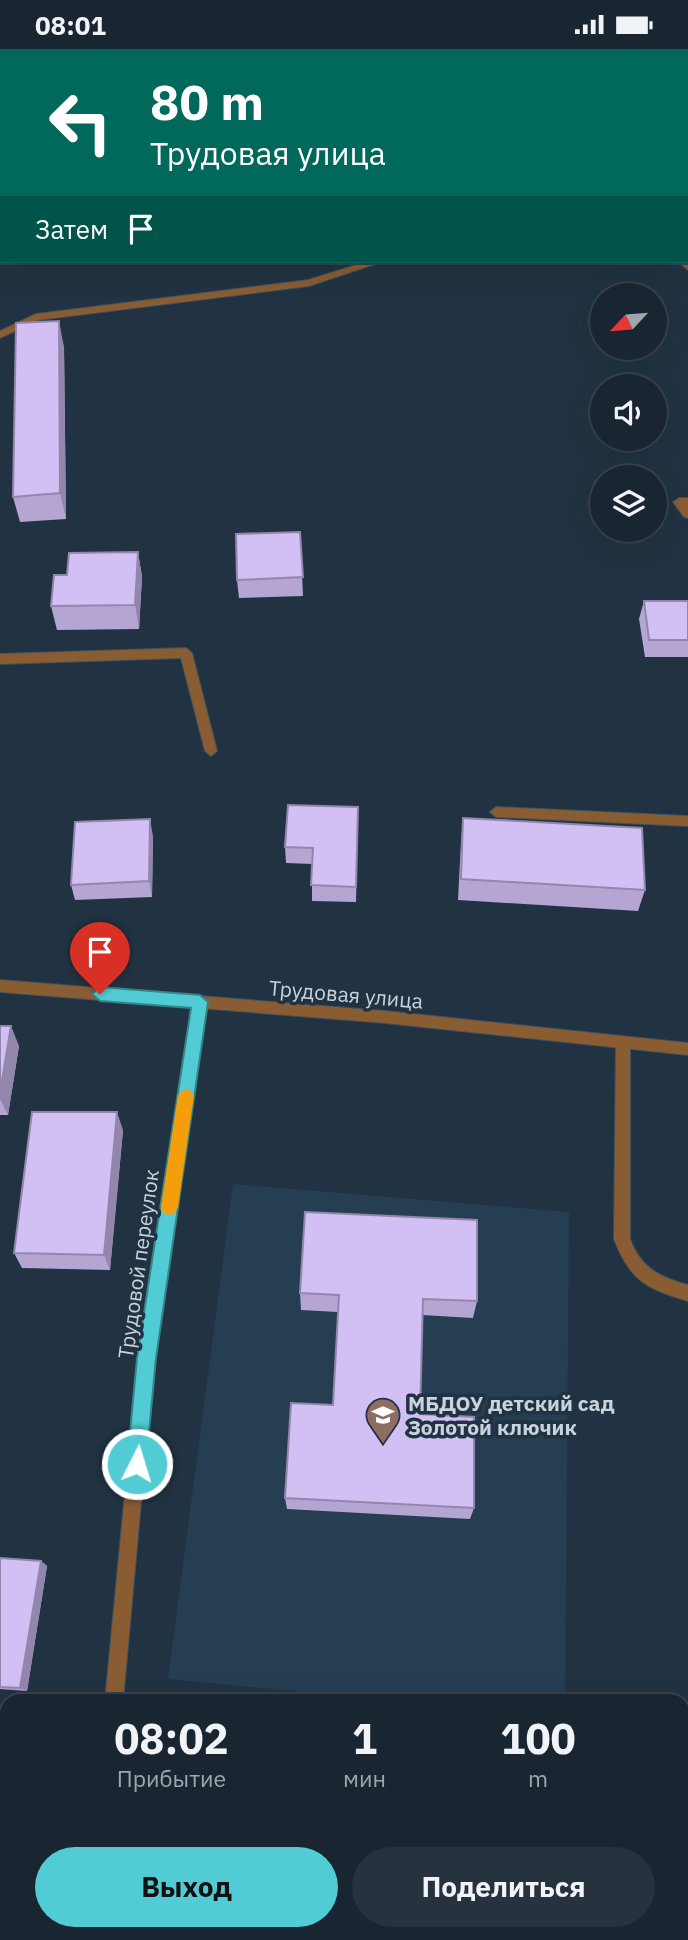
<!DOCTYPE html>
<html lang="ru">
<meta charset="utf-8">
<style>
body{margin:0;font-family:"IBM Plex Sans",sans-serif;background:#26323e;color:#f1f3f6;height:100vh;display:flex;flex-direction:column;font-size:26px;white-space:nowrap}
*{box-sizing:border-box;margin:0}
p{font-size:23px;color:#9fa5ac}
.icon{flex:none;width:38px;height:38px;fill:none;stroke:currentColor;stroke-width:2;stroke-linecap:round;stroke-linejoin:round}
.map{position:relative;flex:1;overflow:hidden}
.panel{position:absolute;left:0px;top:1645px;width:690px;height:247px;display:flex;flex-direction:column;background:#192632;border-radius:21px 21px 0 0;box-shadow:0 7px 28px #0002,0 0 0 2px #37434d}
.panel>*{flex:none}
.banner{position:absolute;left:0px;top:0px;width:690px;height:214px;box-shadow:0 7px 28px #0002,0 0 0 2px #37434d;background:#00695c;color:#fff;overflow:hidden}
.needle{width:46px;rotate:244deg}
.buttons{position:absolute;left:590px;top:234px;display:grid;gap:14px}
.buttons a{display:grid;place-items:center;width:77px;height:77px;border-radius:50%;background:#192632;box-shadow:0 7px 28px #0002,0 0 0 2px #37434d;font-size:35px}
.pin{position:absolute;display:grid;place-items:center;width:60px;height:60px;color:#fff;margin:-72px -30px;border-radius:50% 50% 50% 0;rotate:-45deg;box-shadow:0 0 7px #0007}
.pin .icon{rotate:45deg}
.me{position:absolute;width:77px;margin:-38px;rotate:5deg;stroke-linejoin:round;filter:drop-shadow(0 0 5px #0008)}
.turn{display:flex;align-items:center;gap:24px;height:147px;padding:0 35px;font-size:32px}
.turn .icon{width:91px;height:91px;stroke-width:2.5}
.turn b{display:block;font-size:49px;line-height:60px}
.then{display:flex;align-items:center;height:66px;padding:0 35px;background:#0003;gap:14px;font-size:26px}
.eta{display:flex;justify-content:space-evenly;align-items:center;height:119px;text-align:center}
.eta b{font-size:42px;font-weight:700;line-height:49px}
.cta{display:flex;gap:14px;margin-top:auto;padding:14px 35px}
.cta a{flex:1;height:80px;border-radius:42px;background:#51ccd4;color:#111;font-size:28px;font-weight:700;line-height:80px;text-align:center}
.cta a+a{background:#26323e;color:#f1f3f6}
.status{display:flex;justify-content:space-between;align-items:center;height:49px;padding:0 35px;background:#192632;direction:ltr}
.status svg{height:19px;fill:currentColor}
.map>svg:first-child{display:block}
.built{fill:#263e52}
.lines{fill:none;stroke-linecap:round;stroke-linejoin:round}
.service-casing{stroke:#3f505e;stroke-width:2}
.minor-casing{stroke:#3f505e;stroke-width:2}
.tertiary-casing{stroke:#3f505e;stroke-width:2}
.service{fill:#8a5c32;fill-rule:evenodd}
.minor{fill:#8a5c32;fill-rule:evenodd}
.tertiary{fill:#8a5c32;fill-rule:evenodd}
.wall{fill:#b5a5d3}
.shaded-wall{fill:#9386ac}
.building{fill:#d2c0f5;stroke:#9386ac;stroke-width:2}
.route{fill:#51ccd4;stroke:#35858a;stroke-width:2}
.slow{fill:#f59e0b}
.labels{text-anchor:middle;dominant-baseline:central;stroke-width:7;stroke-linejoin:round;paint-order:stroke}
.street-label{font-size:21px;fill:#c8d3dd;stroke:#213342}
.poi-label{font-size:21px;font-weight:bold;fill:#c8d3dd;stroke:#213342;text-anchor:start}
</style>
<div class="status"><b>08:01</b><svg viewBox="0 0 49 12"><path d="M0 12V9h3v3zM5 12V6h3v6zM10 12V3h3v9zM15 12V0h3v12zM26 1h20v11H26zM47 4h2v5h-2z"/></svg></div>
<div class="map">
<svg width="688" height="1891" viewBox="0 0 688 1891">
<rect width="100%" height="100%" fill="#213342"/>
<!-- built -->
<path class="built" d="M 233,1135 L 569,1163 L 565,1652 L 398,1652 L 168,1630 Z"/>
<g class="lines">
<!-- service casing -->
<g class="service-casing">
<g id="service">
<path d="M 0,0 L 7,0 L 7,2 L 2,2 L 2,4 Z"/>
<rect x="349" y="0" width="8" height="2"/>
<path d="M 2,10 L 2,28 L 0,29 L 0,11 Z"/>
<path d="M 369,212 L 384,212 L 309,237 L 38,271 L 0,289 L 0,282 L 36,265 L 308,231 Z"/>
<path d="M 678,212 L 688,211 L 688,221 Z"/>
<path d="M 688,449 L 688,469 L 684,468 L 673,453 L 679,449 Z"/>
<path d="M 186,599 L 192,604 L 217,702 L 211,707 L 205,702 L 181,609 L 0,615 L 0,605 Z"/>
<path d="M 496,758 L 688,767 L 688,777 L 496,768 L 490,763 Z"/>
</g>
</g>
<!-- minor casing -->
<g class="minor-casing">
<g id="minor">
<path d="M 200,947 L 205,949 L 207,953 L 154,1309 L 123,1652 L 105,1652 L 138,1309 L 193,953 L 195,949 Z"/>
<path d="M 623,988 L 628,990 L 630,994 L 630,1190 C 641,1219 659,1228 688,1236 L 688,1252 C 647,1240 630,1232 614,1190 L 616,994 L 618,990 Z"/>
<path d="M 83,1885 L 103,1885 L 102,1891 L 82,1891 Z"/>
</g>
</g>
<!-- tertiary casing -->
<g class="tertiary-casing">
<path id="tertiary" d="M 0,931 L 385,962 L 688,994 L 688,1006 L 385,974 L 0,943 Z"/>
</g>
<!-- service -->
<use href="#service" class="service"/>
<!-- minor -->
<use href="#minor" class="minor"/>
<!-- tertiary -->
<use href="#tertiary" class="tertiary"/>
</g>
<!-- wall -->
<g class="wall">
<path d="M 64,298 L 66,470 L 20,473 L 13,448 Z"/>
<path d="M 300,483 L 303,547 L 239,549 L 237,531 Z"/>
<path d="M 138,503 L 142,528 L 139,580 L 57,581 L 51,557 L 67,526 Z"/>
<path d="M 644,552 L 688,552 L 688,608 L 645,608 L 639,570 Z"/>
<path d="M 358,758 L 356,853 L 312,852 L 312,815 L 286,814 L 285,798 Z"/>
<path d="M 463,769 L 645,841 L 638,862 L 458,851 L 461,792 Z"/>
<path d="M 153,787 L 152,848 L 75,851 L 71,836 Z"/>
<path d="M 0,977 L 19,997 L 8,1066 L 0,1066 Z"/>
<path d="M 123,1081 L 110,1221 L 22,1219 L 14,1204 Z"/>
<path d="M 300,1244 L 477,1252 L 473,1269 L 422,1266 L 420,1365 L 474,1459 L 470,1470 L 287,1460 L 285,1449 L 333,1356 L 338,1263 L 301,1261 Z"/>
<path d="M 0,1509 L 41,1512 L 47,1517 L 27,1642 L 0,1640 Z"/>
<path d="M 275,1885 L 349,1891 L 273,1891 Z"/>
<path d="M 679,1888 L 688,1889 L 688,1891 L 679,1891 Z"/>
</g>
<!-- shaded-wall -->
<g class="shaded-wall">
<path d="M 59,272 L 64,298 L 66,470 L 60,444 Z"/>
<path d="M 138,503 L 142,528 L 139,580 L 135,556 Z"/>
<path d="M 150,770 L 153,787 L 152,848 L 149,832 Z"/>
<path d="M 11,977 L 19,997 L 8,1066 L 0,1050 L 0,1043 Z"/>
<path d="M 117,1063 L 123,1081 L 110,1221 L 104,1206 Z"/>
<path d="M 41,1512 L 47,1517 L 27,1642 L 20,1639 Z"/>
<path d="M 7,1811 L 7,1885 L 11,1885 L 10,1891 L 0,1891 Z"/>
</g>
<!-- building -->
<g class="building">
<path d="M 59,272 L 60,444 L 13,448 L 16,274 Z"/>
<path d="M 300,483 L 303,528 L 237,531 L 236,485 Z"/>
<path d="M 138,503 L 135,556 L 51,557 L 54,526 L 67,526 L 69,504 Z"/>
<path d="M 644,552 L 688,552 L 688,591 L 649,591 Z"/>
<path d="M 288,756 L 358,758 L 356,838 L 311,836 L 313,799 L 285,798 Z"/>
<path d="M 463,769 L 642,779 L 645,841 L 461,830 Z"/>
<path d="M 150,770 L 149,832 L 71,836 L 75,773 Z"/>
<path d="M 0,977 L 11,977 L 0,1043 Z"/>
<path d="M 32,1063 L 117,1063 L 104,1206 L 14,1204 Z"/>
<path d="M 305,1163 L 477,1171 L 477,1252 L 423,1250 L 420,1365 L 474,1368 L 474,1459 L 285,1449 L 291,1354 L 333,1356 L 339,1246 L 300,1244 Z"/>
<path d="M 0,1509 L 41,1512 L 20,1639 L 0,1638 Z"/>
<path d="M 0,1712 L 7,1712 L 7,1811 L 0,1885 Z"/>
<path d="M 274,1888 L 315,1891 L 273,1891 Z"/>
</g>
<!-- route -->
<path class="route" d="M 100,938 L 200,946 L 208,953 L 156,1309 L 146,1415 L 143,1421 L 137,1424 L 130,1421 L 127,1415 L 137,1309 L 191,959 L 100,952 L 92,945 Z"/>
<!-- slow -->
<path class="slow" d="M 186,1039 L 194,1046 L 178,1158 L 175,1164 L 169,1166 L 163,1164 L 161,1158 L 178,1046 Z"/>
<!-- icons -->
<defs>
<g id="school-pin" transform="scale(1.75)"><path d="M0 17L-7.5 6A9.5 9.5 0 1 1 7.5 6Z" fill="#8d6e63" stroke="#213342"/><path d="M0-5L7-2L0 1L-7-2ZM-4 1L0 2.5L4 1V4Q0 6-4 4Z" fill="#fff"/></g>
</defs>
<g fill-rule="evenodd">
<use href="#school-pin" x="383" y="1366"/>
</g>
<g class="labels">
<!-- street labels -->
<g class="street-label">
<text transform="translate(346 945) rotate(5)">Трудовая улица</text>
<text transform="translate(138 1215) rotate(-82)">Трудовой переулок</text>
</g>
<!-- poi labels -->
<g class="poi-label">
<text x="408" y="1354">МБДОУ детский сад<tspan x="408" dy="24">Золотой ключик</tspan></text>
</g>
</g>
</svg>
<div class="buttons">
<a><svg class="needle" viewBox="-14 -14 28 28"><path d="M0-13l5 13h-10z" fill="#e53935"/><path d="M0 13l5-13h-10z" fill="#9fa5ac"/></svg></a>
<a><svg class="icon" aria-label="sound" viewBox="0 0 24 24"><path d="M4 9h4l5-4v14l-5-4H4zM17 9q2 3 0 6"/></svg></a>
<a><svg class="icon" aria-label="layers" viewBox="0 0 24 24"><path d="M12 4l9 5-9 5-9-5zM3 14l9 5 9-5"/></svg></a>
</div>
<div class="pin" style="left:100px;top:945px;background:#d93025"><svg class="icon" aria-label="arrive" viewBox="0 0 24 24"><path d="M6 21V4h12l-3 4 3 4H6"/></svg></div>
<svg class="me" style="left:137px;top:1415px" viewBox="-20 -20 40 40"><circle r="17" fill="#51ccd4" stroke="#fff" stroke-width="3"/><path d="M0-11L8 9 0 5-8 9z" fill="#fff"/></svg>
<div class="banner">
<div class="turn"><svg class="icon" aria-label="left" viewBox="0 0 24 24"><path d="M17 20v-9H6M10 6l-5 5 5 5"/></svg><div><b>80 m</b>Трудовая улица</div></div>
<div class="then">Затем<svg class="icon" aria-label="arrive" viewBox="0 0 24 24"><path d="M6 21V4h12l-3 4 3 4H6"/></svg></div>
</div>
<section class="panel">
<div class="eta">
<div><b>08:02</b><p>Прибытие</p></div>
<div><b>1</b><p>мин</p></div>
<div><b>100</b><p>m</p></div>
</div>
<div class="cta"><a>Выход</a><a>Поделиться</a></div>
</section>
</div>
